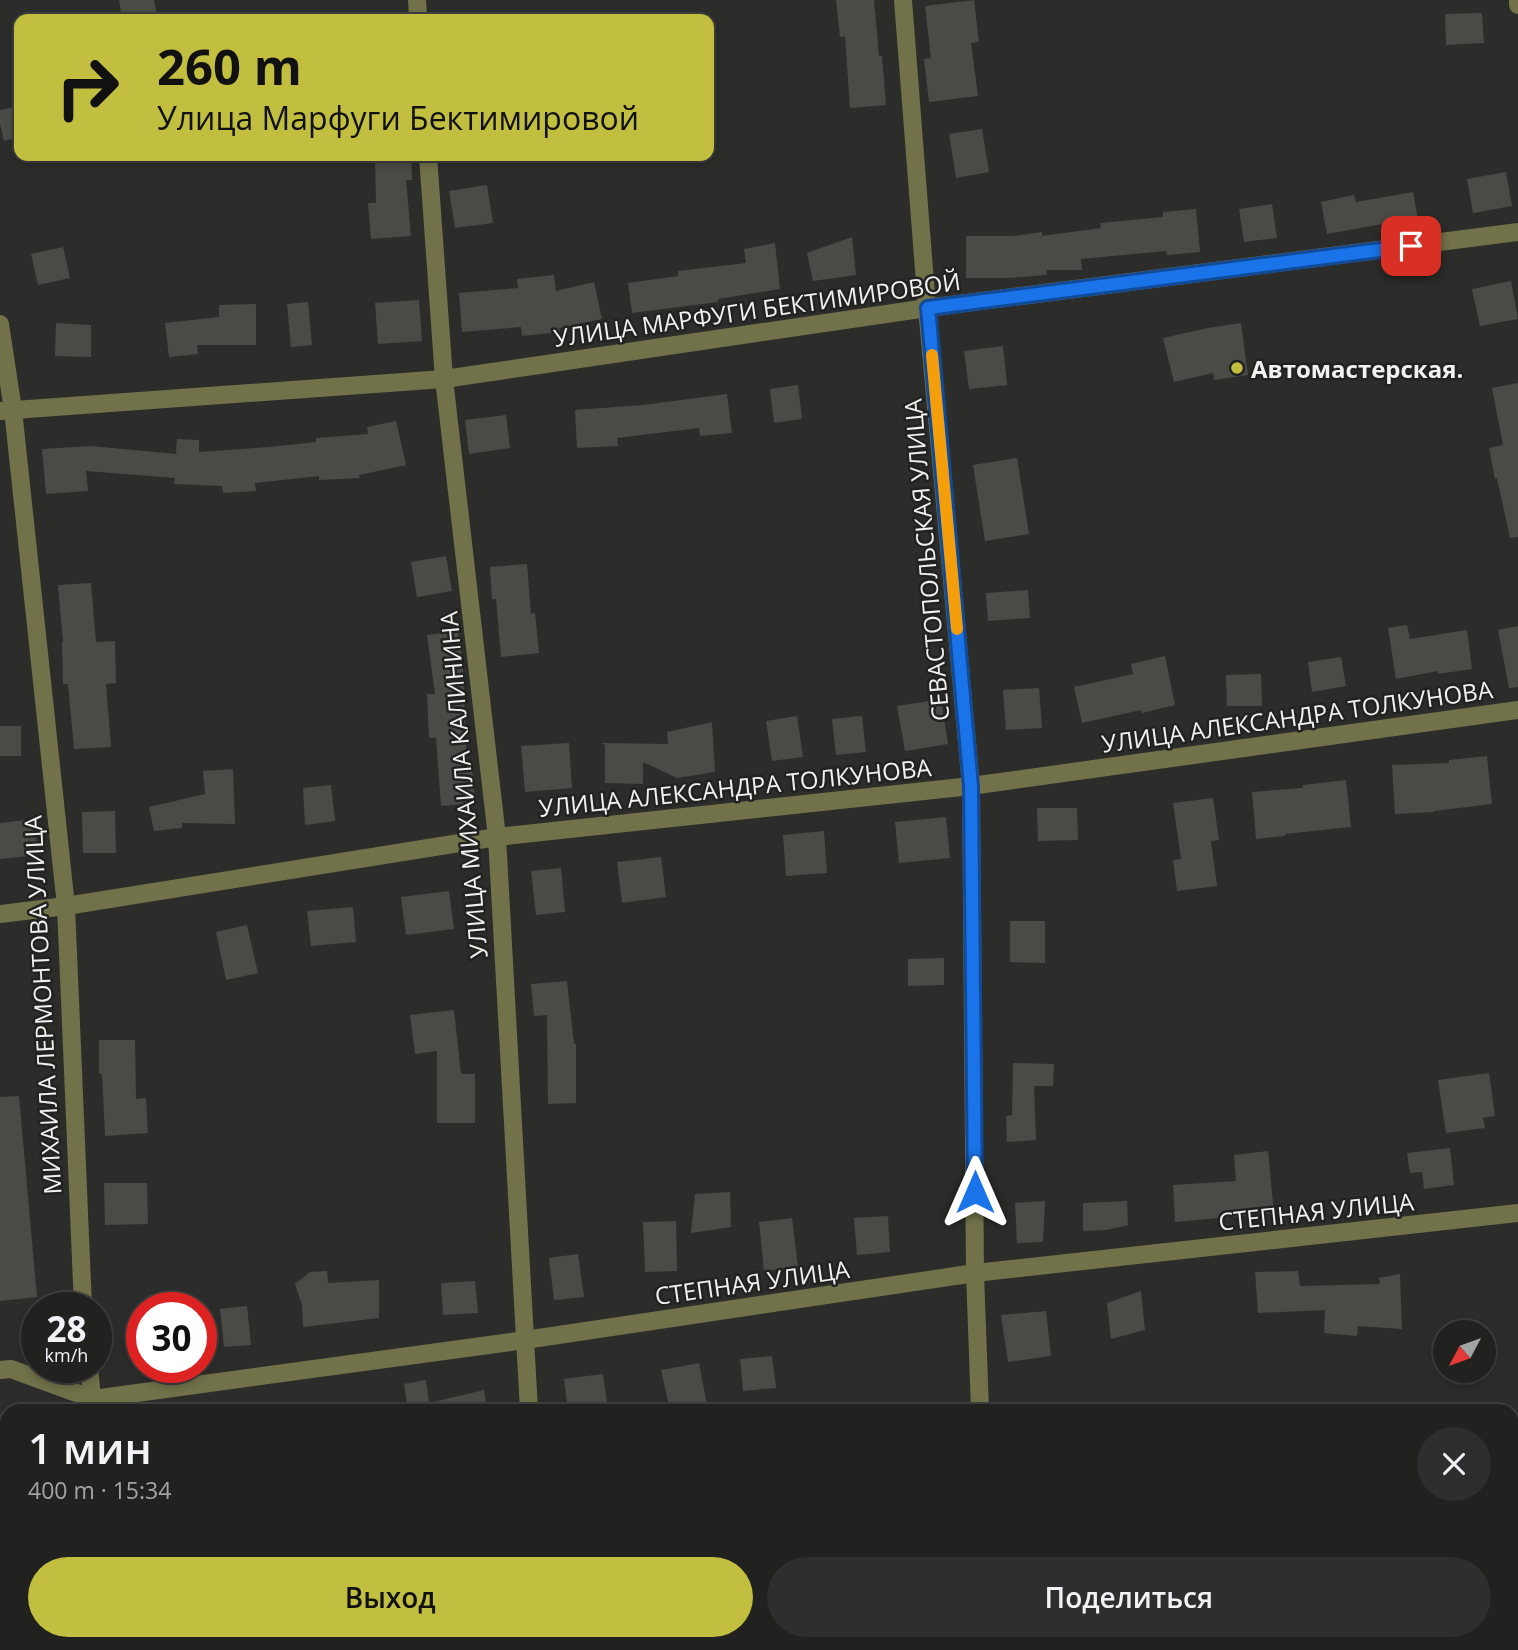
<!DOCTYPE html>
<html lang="ru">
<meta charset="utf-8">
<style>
body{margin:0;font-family:"Open Sans",sans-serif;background:#2d2e2d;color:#f1f3f6;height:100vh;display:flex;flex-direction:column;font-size:26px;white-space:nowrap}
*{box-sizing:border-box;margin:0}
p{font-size:23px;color:#a2a3a5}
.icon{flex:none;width:38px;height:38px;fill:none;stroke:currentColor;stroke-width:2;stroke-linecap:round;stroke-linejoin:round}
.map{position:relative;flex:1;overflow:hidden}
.panel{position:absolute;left:0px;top:1404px;width:1519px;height:247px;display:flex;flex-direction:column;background:#212120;border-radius:21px 21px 0 0;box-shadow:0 4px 10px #0003,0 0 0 2px #3e3e3e}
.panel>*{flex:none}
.guide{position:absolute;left:14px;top:14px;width:700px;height:147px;border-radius:14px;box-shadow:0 4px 10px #0003,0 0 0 2px #3e3e3e;background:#c1be40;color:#111;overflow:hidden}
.needle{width:46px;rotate:229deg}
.tools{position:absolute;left:1433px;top:1320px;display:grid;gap:14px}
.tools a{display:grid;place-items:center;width:63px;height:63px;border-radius:50%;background:#212120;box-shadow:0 4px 10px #0003,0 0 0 2px #3e3e3e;font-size:35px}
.speed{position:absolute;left:21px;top:1292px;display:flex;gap:14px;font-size:35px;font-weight:700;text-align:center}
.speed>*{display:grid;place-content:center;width:91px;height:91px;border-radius:50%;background:#212120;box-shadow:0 4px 10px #0003,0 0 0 2px #3e3e3e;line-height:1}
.speed small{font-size:18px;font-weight:400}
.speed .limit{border:10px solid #d22;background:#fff;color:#111}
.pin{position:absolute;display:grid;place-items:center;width:60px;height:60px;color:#fff;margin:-30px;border-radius:14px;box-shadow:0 4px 10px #0006}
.me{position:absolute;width:77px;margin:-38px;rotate:0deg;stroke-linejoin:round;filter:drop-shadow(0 0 5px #0008)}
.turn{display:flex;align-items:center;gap:24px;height:147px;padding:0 28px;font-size:32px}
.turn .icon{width:91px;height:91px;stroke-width:2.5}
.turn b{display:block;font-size:49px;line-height:60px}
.round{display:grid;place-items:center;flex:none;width:74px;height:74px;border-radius:37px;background:#2d2e2d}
.headline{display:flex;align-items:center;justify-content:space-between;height:119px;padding:0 28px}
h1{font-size:42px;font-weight:600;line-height:52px}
.button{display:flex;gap:14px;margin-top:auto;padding:14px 28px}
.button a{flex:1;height:80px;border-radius:42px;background:#c1be40;color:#111;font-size:28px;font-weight:600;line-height:80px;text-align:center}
.button a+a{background:#2d2e2d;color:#f1f3f6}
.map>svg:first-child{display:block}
.building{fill:#4a4a47}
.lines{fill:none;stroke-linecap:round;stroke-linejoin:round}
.minor{stroke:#71714a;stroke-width:18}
.route-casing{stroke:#114b97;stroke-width:18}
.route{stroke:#1a73e8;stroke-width:12}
.slow{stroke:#f59e0b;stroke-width:12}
.poi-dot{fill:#c1be40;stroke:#222320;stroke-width:2.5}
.labels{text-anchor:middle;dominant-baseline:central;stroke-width:5;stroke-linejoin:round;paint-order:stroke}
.street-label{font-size:24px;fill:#f1f1ef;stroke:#222320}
.poi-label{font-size:24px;font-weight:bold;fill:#f1f1ef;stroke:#222320;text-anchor:start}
</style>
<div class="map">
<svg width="1518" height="1650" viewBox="0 0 1518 1650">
<rect width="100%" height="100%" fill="#2c2c2a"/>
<!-- building -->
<g class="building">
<path d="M 119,0 L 154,0 L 157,16 L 122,19 Z"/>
<path d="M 836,0 L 874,0 L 879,56 L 882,56 L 886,105 L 850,108 L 845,36 L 840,37 Z"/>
<path d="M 974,0 L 979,42 L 971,43 L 978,96 L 929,102 L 924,59 L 931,58 L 925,6 Z"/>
<path d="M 1482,13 L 1484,43 L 1446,45 L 1445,14 Z"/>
<path d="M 19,106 L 19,137 L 4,141 L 0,124 L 0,110 Z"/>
<path d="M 982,129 L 989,172 L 956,178 L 949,134 Z"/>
<path d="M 375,156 L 411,156 L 412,180 L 406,180 L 411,236 L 371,239 L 368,203 L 376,203 Z"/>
<path d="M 1506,172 L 1512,206 L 1473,213 L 1467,179 Z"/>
<path d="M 487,185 L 493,223 L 455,228 L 449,191 Z"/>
<path d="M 1413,192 L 1418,219 L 1388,224 L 1388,223 L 1327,234 L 1321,202 L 1354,195 L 1356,202 Z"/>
<path d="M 1272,204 L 1277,238 L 1244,242 L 1239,209 Z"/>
<path d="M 1196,209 L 1200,252 L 1167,255 L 1166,251 L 1081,259 L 1082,270 L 1046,270 L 1047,275 L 1008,278 L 966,278 L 966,236 L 1014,236 L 1042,232 L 1042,236 L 1101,228 L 1100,223 L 1163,217 L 1163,212 Z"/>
<path d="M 852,237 L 856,275 L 813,281 L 807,253 Z"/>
<path d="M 775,243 L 780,289 L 718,299 L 718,302 L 632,313 L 628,283 L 678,276 L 678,271 L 746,263 L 744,249 Z"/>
<path d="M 63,247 L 70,278 L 38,285 L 31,254 Z"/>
<path d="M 554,275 L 556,291 L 594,282 L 602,319 L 559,328 L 560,332 L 522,336 L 521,327 L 462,332 L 459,293 L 518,288 L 517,279 Z"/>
<path d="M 1511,281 L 1518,319 L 1480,326 L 1472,289 Z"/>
<path d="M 419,300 L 422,341 L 378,344 L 375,303 Z"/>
<path d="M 308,302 L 312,345 L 291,347 L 287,304 Z"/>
<path d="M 256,304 L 256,345 L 197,345 L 198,354 L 169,357 L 165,323 L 219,317 L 219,305 Z"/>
<path d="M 56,323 L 91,325 L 91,357 L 55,356 Z"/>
<path d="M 1241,323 L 1248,375 L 1214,380 L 1213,373 L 1174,382 L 1163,338 L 1208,328 Z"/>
<path d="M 1003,346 L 1007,385 L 969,389 L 964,351 Z"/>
<path d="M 1518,383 L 1518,537 L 1510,538 L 1497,478 L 1495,479 L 1489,448 L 1503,445 L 1492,388 Z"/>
<path d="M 798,385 L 802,419 L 774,423 L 770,389 Z"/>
<path d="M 727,394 L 732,433 L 700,436 L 699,428 L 617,438 L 618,446 L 577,448 L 575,410 L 643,405 Z"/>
<path d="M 506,415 L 510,448 L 469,454 L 465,420 Z"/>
<path d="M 396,421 L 406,465 L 359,475 L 360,478 L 319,480 L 319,476 L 255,483 L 256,491 L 223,493 L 222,486 L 174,484 L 175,478 L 86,471 L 88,491 L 46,494 L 42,449 L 91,446 L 176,454 L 177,439 L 199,440 L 199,452 L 269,447 L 316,442 L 316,438 L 368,434 L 367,427 Z"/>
<path d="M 1017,458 L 1029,534 L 985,541 L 973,465 Z"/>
<path d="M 446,556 L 452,591 L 417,597 L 411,562 Z"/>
<path d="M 527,564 L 531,614 L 535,613 L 539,653 L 501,657 L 496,599 L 492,599 L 490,567 Z"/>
<path d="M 91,583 L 96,642 L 115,641 L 116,683 L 106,684 L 111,747 L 74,749 L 68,684 L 63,684 L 62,642 L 63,642 L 58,585 Z"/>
<path d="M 1028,590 L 1030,618 L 988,621 L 986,593 Z"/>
<path d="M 1407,625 L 1410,639 L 1467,630 L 1472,669 L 1438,674 L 1438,671 L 1396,679 L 1388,628 Z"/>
<path d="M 1518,626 L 1518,687 L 1509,688 L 1498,630 Z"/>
<path d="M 458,631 L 463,666 L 467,767 L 472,767 L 475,803 L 441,806 L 436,738 L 429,738 L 427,694 L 435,694 L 427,635 Z"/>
<path d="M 1165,656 L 1175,705 L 1142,713 L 1141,710 L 1082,723 L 1074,687 L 1133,674 L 1131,664 Z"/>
<path d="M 1341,657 L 1346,686 L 1312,692 L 1308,662 Z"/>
<path d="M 1261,674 L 1262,706 L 1227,706 L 1226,675 Z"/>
<path d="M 1039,688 L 1042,728 L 1006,730 L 1003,690 Z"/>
<path d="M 941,699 L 948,744 L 905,751 L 897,706 Z"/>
<path d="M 797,716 L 803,757 L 772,761 L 766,721 Z"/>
<path d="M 862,716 L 866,752 L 836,755 L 832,719 Z"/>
<path d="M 712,722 L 715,772 L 677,778 L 643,762 L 643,784 L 605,783 L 605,745 L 601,743 L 668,744 L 667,732 Z"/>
<rect x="0" y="726" width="21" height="30"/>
<path d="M 569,743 L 572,788 L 525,792 L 521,746 Z"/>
<path d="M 1487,756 L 1492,804 L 1434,811 L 1434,812 L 1395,814 L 1392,765 L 1449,763 L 1449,760 Z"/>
<path d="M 233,769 L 235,824 L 182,823 L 182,828 L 154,831 L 149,807 L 205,794 L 203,771 Z"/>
<path d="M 1346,780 L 1351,827 L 1285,834 L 1285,836 L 1256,839 L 1252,792 L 1303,788 L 1303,785 Z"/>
<path d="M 331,785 L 335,821 L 305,825 L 303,788 Z"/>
<path d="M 1213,798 L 1219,840 L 1211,841 L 1217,886 L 1177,891 L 1173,860 L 1181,859 L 1173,803 Z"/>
<path d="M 1037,808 L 1077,808 L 1078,840 L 1038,841 Z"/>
<path d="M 115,811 L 116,853 L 83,853 L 82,812 Z"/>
<path d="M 946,817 L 950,858 L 899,863 L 895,822 Z"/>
<path d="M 34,819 L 38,855 L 0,859 L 0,823 Z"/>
<path d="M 824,831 L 827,873 L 786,876 L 783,835 Z"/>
<path d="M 661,857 L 666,897 L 622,903 L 617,862 Z"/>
<path d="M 561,868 L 565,912 L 536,915 L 531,871 Z"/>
<path d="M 449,891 L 454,929 L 406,935 L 401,897 Z"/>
<path d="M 353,907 L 356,942 L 311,946 L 307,911 Z"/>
<path d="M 1010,921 L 1045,921 L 1045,963 L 1010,962 Z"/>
<path d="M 247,925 L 258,973 L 226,980 L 216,932 Z"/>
<path d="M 944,958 L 944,985 L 908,986 L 908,959 Z"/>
<path d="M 567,981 L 574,1044 L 576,1044 L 576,1103 L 548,1104 L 547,1015 L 534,1016 L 531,984 Z"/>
<path d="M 454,1010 L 461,1074 L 475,1074 L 475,1123 L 437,1123 L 437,1051 L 415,1054 L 410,1015 Z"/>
<path d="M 99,1040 L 135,1040 L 136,1099 L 146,1098 L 148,1133 L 105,1136 L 102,1074 L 99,1074 Z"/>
<path d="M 1013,1063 L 1054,1064 L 1053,1086 L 1034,1086 L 1036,1140 L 1007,1142 L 1006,1116 L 1012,1115 Z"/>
<path d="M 1489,1073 L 1495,1116 L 1483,1118 L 1485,1128 L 1446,1133 L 1438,1080 Z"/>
<path d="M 19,1096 L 37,1297 L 0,1301 L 0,1097 Z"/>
<path d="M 1450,1148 L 1454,1185 L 1424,1189 L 1422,1172 L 1410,1173 L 1407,1153 Z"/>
<path d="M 1268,1151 L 1274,1213 L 1175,1222 L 1173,1185 L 1236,1181 L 1234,1155 Z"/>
<path d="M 104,1183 L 147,1183 L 148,1224 L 105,1225 Z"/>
<path d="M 730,1192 L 731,1227 L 691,1233 L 695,1194 Z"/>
<path d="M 1045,1201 L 1043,1242 L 1017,1243 L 1015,1203 Z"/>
<path d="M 1127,1201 L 1128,1225 L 1106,1230 L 1083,1231 L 1083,1203 Z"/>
<path d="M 888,1216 L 890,1252 L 857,1255 L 854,1218 Z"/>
<path d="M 792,1218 L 798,1267 L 764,1271 L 759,1222 Z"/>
<path d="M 676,1221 L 677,1271 L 645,1272 L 643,1222 Z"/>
<path d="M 578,1254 L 584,1297 L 554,1300 L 549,1258 Z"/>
<path d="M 327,1271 L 328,1283 L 379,1280 L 379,1318 L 303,1327 L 302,1305 L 295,1284 L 310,1272 Z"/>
<path d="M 1298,1271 L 1300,1286 L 1380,1284 L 1379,1278 L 1400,1274 L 1402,1329 L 1358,1326 L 1357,1336 L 1324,1333 L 1325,1310 L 1258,1313 L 1255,1272 Z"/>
<path d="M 475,1281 L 478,1313 L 443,1315 L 441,1283 Z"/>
<path d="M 1141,1291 L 1145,1330 L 1111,1339 L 1107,1303 Z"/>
<path d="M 247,1306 L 251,1345 L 224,1347 L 220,1309 Z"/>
<path d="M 1046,1311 L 1051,1356 L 1008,1362 L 1001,1315 Z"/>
<path d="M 772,1356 L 776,1388 L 743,1391 L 740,1359 Z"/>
<path d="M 699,1363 L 707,1405 L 681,1410 L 670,1410 L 661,1370 Z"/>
<path d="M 603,1374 L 608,1410 L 568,1410 L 564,1379 Z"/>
<path d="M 426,1380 L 429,1403 L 484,1390 L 487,1410 L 427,1410 L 427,1405 L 407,1405 L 404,1384 Z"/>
</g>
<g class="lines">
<!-- minor -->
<g class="minor">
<path d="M 417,0 L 418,19"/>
<path d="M 903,0 L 927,308 L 971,786 L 975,1273 L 980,1410"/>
<path d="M 1518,0 L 1518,5"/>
<path d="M 428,156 L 444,379 L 497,837 L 529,1410"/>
<path d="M 0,324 L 13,410 L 66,906 L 83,1307"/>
<path d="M 0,411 L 444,379 L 927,308 L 1518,232"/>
<path d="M 0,914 L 66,906 L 497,837 L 971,786 L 1518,710"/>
<path d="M 89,1367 L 93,1409"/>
<path d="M 0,1370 L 11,1369 L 93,1399 L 525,1340 L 975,1273 L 1518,1213"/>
<path d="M 115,1643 L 115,1650"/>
<path d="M 544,1643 L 545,1650"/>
<path d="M 989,1643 L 989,1650"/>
</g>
</g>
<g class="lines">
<!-- route casing -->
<g class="route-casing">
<path id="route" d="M 975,1192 L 971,786 L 928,308 L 1411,246"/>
</g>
<!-- route -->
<use href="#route" class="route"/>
<!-- slow -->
<path class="slow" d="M 932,355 L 957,629"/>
</g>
<!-- markers -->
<circle class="poi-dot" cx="1237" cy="368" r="7"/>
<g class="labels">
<!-- street labels -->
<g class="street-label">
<text transform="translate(757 309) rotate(-8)">УЛИЦА МАРФУГИ БЕКТИМИРОВОЙ</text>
<text transform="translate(926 560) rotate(-95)">СЕВАСТОПОЛЬСКАЯ УЛИЦА</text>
<text transform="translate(1297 716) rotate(-8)">УЛИЦА АЛЕКСАНДРА ТОЛКУНОВА</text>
<text transform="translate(463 785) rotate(-95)">УЛИЦА МИХАИЛА КАЛИНИНА</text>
<text transform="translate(735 787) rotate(-6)">УЛИЦА АЛЕКСАНДРА ТОЛКУНОВА</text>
<text transform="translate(42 1005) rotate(-93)">МИХАИЛА ЛЕРМОНТОВА УЛИЦА</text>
<text transform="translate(1316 1211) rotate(-6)">СТЕПНАЯ УЛИЦА</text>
<text transform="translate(752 1282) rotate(-8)">СТЕПНАЯ УЛИЦА</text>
</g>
<!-- poi labels -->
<g class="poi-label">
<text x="1251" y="368">Автомастерская.</text>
</g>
</g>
</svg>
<div class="tools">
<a><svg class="needle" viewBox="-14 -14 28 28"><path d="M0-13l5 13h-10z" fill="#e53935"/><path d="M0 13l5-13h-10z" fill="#a2a3a5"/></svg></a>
</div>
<div class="speed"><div>28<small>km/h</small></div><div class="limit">30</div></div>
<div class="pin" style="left:1411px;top:246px;background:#d93025"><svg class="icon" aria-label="arrive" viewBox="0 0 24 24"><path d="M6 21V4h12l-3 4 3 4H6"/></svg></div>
<svg class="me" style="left:975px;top:1192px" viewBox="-20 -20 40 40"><path d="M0-17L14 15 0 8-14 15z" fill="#1a73e8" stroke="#fff" stroke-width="4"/></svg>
<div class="guide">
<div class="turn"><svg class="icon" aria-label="right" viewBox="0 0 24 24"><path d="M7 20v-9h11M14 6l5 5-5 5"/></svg><div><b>260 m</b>Улица Марфуги Бектимировой</div></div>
</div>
<section class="panel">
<div class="headline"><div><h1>1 мин</h1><p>400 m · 15:34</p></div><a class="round"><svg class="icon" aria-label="close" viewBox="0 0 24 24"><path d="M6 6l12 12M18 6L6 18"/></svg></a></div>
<div class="button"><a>Выход</a><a>Поделиться</a></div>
</section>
</div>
